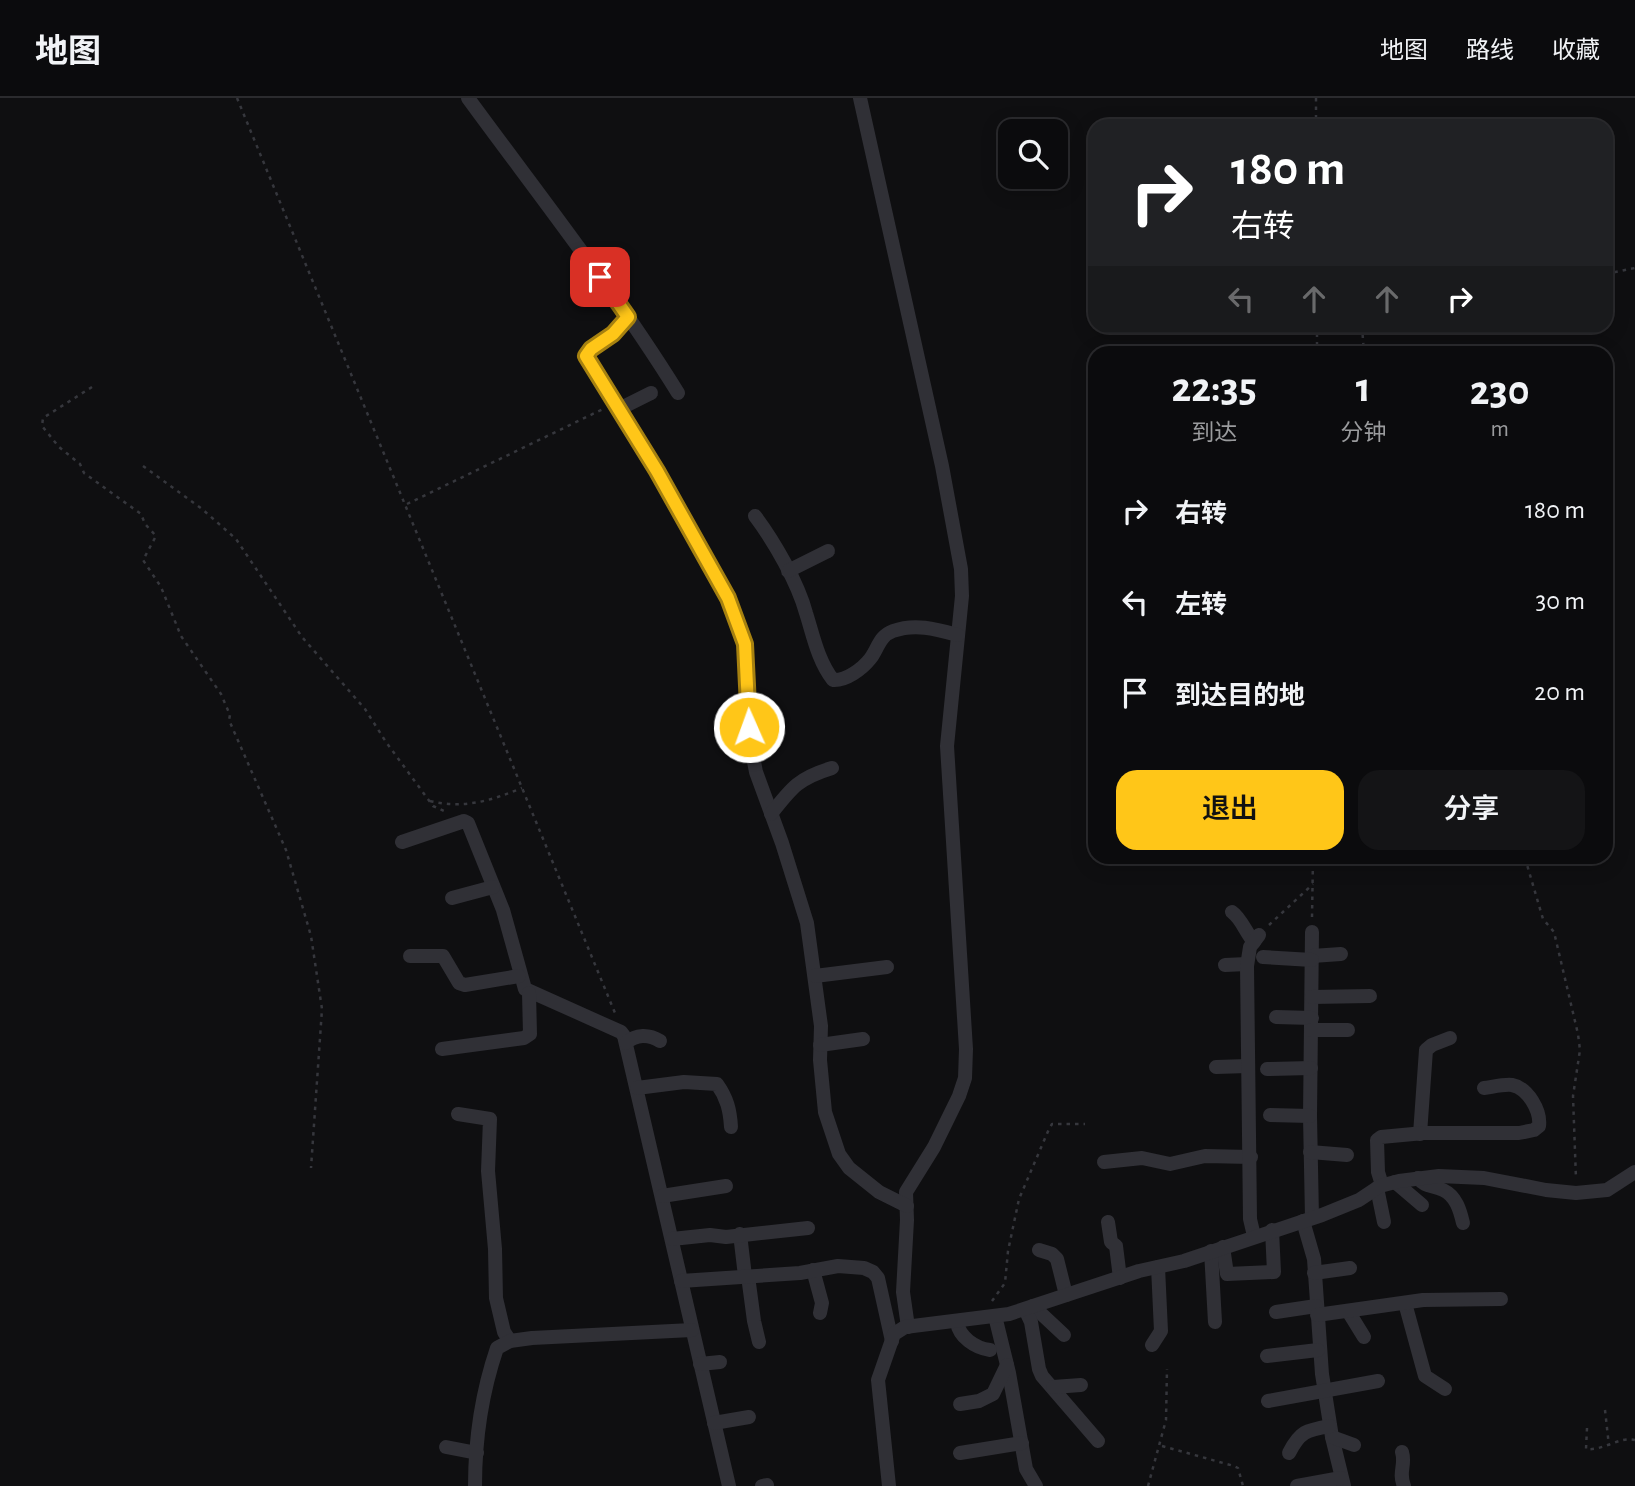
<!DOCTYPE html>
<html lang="zh">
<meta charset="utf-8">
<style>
body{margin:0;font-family:"Alegreya Sans","Noto Sans SC",sans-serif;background:#141416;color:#f1f3f6;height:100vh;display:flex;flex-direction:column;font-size:26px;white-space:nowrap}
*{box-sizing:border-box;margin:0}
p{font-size:23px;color:#9a9b9d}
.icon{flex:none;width:38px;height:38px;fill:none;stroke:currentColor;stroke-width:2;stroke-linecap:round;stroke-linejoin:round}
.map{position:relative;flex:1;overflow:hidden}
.panel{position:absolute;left:1088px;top:248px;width:525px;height:518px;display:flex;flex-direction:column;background:#0b0b0d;border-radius:21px;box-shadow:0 4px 18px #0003,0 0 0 2px #2b2b2e}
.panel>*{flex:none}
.hud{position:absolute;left:1088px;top:21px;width:525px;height:214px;border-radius:21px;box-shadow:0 4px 18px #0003,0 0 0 2px #2b2b2e;background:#202124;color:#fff;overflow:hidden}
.tools{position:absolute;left:998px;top:21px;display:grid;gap:14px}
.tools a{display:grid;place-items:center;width:70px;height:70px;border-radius:14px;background:#0b0b0d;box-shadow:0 4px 18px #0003,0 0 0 2px #2b2b2e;font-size:35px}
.pin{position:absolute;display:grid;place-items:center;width:60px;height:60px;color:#fff;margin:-30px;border-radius:14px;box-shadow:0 4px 10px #0006}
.me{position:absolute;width:77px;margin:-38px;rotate:358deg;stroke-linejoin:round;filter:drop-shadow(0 0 5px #0008)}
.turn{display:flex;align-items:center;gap:24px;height:147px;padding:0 28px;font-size:32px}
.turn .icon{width:91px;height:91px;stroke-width:2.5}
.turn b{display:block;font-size:49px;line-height:60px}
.lanes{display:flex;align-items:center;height:66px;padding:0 28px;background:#0003;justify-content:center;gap:35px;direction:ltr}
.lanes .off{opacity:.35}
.eta{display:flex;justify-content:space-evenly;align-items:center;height:119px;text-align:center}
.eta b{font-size:42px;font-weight:600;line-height:49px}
.action{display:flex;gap:14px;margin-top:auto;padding:14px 28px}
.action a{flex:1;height:80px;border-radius:21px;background:#ffc618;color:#111;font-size:28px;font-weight:600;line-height:80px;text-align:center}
.action a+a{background:#141416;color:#f1f3f6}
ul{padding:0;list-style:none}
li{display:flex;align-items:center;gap:21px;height:91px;padding:0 28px}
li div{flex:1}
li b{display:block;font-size:26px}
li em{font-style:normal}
header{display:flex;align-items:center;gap:42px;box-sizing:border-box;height:98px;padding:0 35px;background:#0b0b0d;border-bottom:2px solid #2b2b2e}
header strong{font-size:33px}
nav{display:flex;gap:38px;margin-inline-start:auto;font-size:24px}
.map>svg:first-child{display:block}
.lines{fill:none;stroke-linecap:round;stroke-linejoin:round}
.path{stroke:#36373d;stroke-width:2.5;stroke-dasharray:3.5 5;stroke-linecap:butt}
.street{stroke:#303036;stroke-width:14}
.route-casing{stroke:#a68110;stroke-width:18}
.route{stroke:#ffc618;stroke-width:12}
</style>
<header>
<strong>地图</strong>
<nav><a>地图</a><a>路线</a><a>收藏</a></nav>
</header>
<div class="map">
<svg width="1635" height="1388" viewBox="0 0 1635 1388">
<rect width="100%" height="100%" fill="#0f0f11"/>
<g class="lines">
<!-- path -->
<g class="path">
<path d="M 237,0 L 615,915"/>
<path d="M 1316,0 L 1316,28"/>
<path d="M 1606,176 L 1635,170"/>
<path d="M 1362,228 L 1364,256"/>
<path d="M 1317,256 L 1317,228"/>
<path d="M 92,289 L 43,320 L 42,328 L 59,349 L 80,366 L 84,375 L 141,416 L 145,426 L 156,438 L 143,462 L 161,489 L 181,538 L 221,596 L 230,617 L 229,622 L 286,752 L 311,838 L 322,911 L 311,1070"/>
<path d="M 143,368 L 202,411 L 236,441 L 302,539 L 365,611 L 386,644 L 433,708 L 444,713"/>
<path d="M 407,406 L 603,311"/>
<path d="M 430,703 C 464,711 490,703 522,690"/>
<path d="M 1525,760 L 1543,821 L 1554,834 L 1578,936 L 1580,952 L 1573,998 L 1576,1081"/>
<path d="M 1312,819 L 1313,760"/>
<path d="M 1269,827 L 1313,786"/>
<path d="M 992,1203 L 1005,1185 L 1008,1153 L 1019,1101 L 1049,1031 L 1052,1026 L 1085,1026"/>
<path d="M 1605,1312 L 1609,1348"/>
<path d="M 1587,1330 L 1586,1351 C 1603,1353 1620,1338 1635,1342"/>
<path d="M 1162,1348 L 1234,1368 L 1238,1370 L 1243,1388"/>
<path d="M 1148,1388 L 1166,1322 L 1167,1271"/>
</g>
<!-- street -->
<g class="street">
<path d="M 468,0 C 539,97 614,192 678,295"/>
<path d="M 860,0 L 942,368 L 961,471 L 962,498 L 947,648 L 966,951 L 965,980 L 959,998 L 934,1049 L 906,1094 L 907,1122 L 903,1194 L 908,1229"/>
<path d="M 628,219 L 613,236 L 591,251 L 586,258 L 679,411 L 728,500 L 739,526 L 745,546 L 750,643 L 756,674 L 782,745 L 807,825 L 821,928 L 820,962 L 825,1014 L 839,1056 L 849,1070 L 879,1094 L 907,1108"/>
<path d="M 619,311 L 651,295"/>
<path d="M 755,418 C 774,443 798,485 806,515 C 813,537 818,563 833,582 C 846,583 862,571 870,561 C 878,551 879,538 893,533 C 915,525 936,531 958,537"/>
<path d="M 788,473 L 828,453"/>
<path d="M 771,716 C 792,689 799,680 832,670"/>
<path d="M 402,744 L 464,723 L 468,725 L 503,812 L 525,891 L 621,934 L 624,938 L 729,1388"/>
<path d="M 452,800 L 493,789"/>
<path d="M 1232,814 C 1241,820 1246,835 1254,844"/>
<path d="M 1312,834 L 1310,1018 L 1312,1120"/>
<path d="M 410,858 L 443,858 L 459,885 L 465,887 L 519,878"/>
<path d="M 1312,858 L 1341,856"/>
<path d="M 1263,859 L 1312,862"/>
<path d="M 1225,867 L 1247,866"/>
<path d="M 815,878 L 887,869"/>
<path d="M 1312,899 L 1370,898"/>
<path d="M 1276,919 L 1312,920"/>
<path d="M 1311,932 L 1348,932"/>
<path d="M 626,945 C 636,936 649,936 660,943"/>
<path d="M 820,947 L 863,941"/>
<path d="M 442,951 L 524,940 L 530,936 L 529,895"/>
<path d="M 1216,969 L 1248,968"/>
<path d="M 1267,971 L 1311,970"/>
<path d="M 637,990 L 684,984 L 717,986 C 727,1000 730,1012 731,1029"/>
<path d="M 458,1016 L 490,1021 L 488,1073 L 495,1151 L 496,1200 L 504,1234 L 510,1243"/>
<path d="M 1270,1017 L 1310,1018"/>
<path d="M 1420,1036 L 1426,952 L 1432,947 L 1450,940"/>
<path d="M 1310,1054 L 1347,1057"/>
<path d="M 1104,1064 L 1142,1060 L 1170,1066 L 1205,1058 L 1251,1059"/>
<path d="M 1418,1080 C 1425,1089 1432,1087 1443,1092 C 1456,1098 1460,1112 1463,1125"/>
<path d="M 1395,1084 L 1422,1107"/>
<path d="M 1382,1087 L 1378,1074 L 1377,1042 L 1381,1039 L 1424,1035 L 1519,1035 L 1534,1032 L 1539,1028 C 1541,1013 1528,990 1512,987 C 1504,986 1492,989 1484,990"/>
<path d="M 1377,1090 L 1384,1124"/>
<path d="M 662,1098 L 726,1088"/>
<path d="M 1303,1123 L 1314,1161 L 1322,1276 L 1332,1339 L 1344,1388"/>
<path d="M 1108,1124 L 1111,1144 L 1116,1148 L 1120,1180"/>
<path d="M 740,1136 L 745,1178"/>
<path d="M 1254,1138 L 1250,1121 L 1247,868 L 1250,849 L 1259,837"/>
<path d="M 672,1141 L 710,1137 L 726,1139 L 808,1130"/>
<path d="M 1223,1149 L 1227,1176 L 1274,1174 L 1272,1132"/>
<path d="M 1039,1152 L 1052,1156 L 1057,1161 L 1066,1197"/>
<path d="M 1211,1153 L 1215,1224"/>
<path d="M 813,1172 L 822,1205 L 820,1215"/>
<path d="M 1314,1175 L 1350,1170"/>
<path d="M 748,1178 L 754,1223 L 759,1244"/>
<path d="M 681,1183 L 800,1175 L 838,1168 L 864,1170 L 873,1174 L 878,1180 L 892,1243"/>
<path d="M 1405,1205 L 1425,1278 L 1445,1291"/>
<path d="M 1033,1208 L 1064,1237"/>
<path d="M 1025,1211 L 1031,1224 L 1039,1271 L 1042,1278 L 1098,1343"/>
<path d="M 1348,1213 L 1364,1239"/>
<path d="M 1276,1214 L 1316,1208"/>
<path d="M 1317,1217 L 1423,1202 L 1501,1201"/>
<path d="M 995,1218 L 1009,1275 L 1026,1371 L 1036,1388"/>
<path d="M 957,1224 C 959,1239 975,1250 990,1252"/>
<path d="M 1152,1247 L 1161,1233 L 1158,1169"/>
<path d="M 1267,1258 L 1318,1252"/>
<path d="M 700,1266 L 720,1264"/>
<path d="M 1053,1289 L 1081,1287"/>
<path d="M 1268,1303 L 1378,1283"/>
<path d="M 960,1306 L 979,1303 L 993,1296 L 1007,1267"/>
<path d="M 714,1325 L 749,1319"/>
<path d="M 1332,1339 L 1354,1347"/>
<path d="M 446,1349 L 477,1355"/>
<path d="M 1402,1354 C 1406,1367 1398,1374 1404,1388"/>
<path d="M 960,1355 L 1022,1345"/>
<path d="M 1289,1355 C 1300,1333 1307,1332 1330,1328"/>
<path d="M 475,1388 C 475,1342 482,1294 497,1250 L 510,1243 L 532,1240 L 692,1232"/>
<path d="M 762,1388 L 767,1387"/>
<path d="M 889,1388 L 878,1282 L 894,1236 L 905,1229 L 1009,1216 L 1139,1173 L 1184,1163 L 1322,1117 L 1359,1102 L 1380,1088 L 1399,1083 L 1439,1078 L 1484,1080 L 1546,1092 L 1576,1095 L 1607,1092 L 1635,1074"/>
<path d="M 1297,1388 L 1341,1380"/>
</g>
</g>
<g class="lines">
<!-- route casing -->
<g class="route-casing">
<path id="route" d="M 600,179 L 628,219 L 613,236 L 591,251 L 586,258 L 657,373 L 728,500 L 745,546 L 749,629"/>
</g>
<!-- route -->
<use href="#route" class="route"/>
</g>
</svg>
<div class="tools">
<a><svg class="icon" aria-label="search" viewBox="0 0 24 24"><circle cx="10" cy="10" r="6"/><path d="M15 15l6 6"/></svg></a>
</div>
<div class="pin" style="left:600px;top:179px;background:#d93025"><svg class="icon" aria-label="arrive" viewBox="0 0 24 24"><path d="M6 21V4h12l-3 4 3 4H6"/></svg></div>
<svg class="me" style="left:749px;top:629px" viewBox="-20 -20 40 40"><circle r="17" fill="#ffc618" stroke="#fff" stroke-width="3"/><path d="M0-11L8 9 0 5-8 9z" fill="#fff"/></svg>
<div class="hud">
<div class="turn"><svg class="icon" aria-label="right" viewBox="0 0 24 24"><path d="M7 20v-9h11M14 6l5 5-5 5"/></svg><div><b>180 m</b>右转</div></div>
<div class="lanes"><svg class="icon off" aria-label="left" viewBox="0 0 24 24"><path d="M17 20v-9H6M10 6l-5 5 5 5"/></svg><svg class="icon off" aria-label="ahead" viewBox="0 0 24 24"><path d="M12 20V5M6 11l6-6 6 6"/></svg><svg class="icon off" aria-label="ahead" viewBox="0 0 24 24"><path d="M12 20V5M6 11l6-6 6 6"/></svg><svg class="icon" aria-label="right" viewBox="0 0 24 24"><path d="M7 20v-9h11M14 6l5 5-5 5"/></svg></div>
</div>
<section class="panel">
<div class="eta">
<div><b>22:35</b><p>到达</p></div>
<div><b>1</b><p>分钟</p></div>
<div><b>230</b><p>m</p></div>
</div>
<ul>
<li><svg class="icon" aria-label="right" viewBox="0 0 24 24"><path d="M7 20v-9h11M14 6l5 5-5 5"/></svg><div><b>右转</b></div><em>180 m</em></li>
<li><svg class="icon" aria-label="left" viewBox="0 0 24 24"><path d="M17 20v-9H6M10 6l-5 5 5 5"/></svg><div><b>左转</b></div><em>30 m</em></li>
<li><svg class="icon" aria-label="arrive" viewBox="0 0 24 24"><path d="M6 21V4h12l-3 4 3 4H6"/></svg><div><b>到达目的地</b></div><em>20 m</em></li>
</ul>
<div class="action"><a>退出</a><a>分享</a></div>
</section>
</div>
